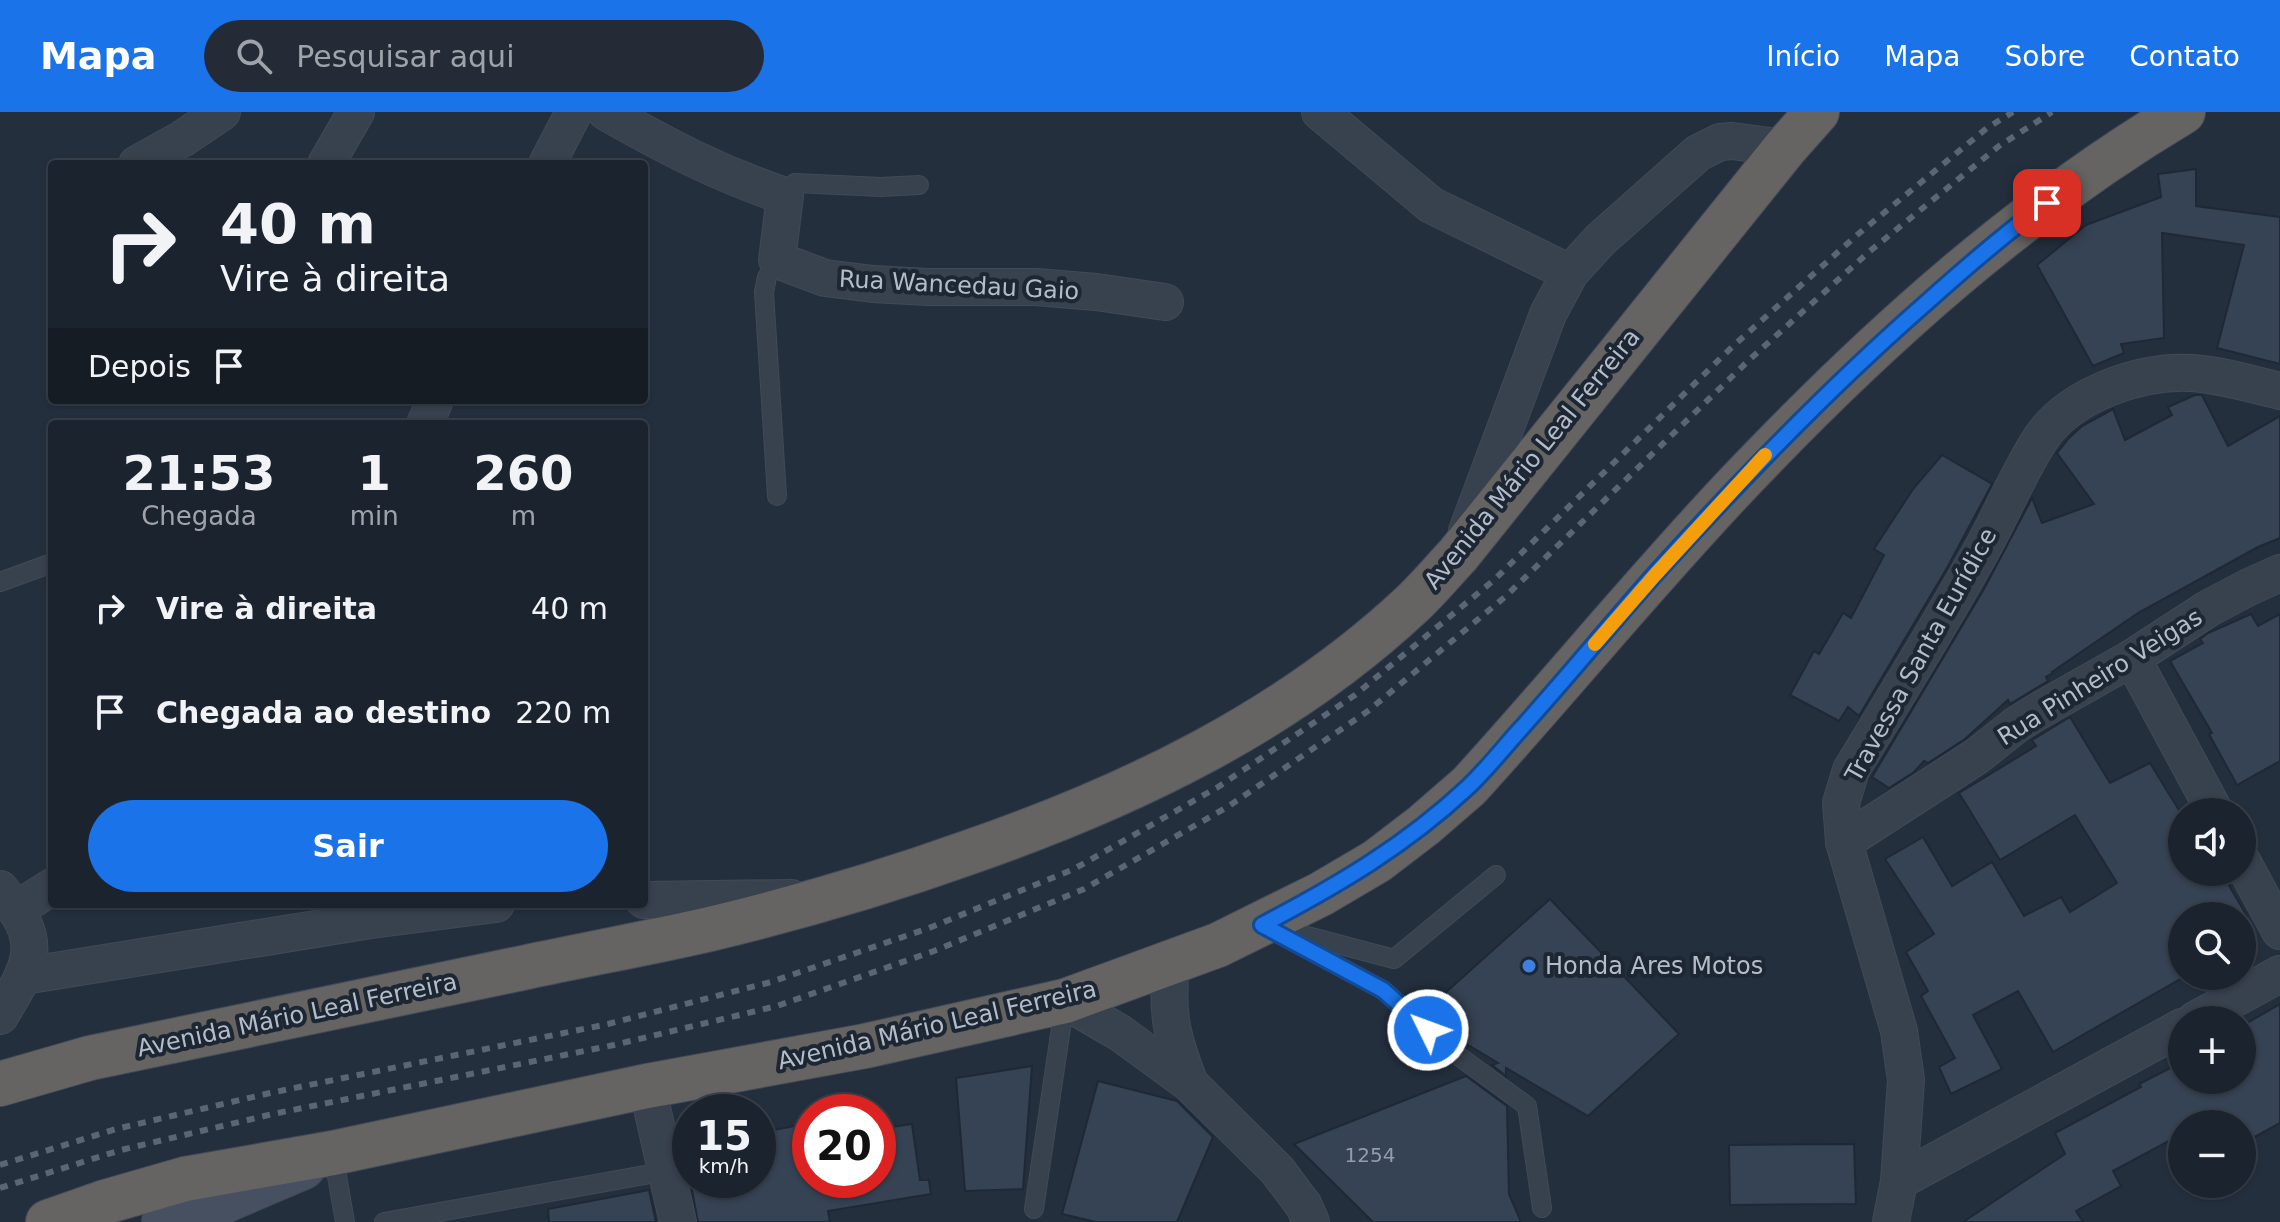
<!DOCTYPE html>
<html lang="pt">
<meta charset="utf-8">
<style>
body{margin:0;font-family:"DejaVu Sans",sans-serif;background:#242b36;color:#f1f3f6;height:100vh;display:flex;flex-direction:column;font-size:30px;white-space:nowrap}
*{box-sizing:border-box;margin:0}
p{font-size:26px;color:#a0a4aa}
.icon{flex:none;width:44px;height:44px;fill:none;stroke:currentColor;stroke-width:2;stroke-linecap:round;stroke-linejoin:round}
.map{position:relative;flex:1;overflow:hidden}
.drawer{position:absolute;left:48px;top:308px;width:600px;height:488px;display:flex;flex-direction:column;background:#1b232e;border-radius:8px;box-shadow:0 2px 6px #0004,0 0 0 2px #39404a}
.drawer>*{flex:none}
.hud{position:absolute;left:48px;top:48px;width:600px;height:244px;border-radius:8px;box-shadow:0 2px 6px #0004,0 0 0 2px #39404a;background:#1b232e;color:#f1f3f6;overflow:hidden}
.controls{position:absolute;left:2168px;top:686px;display:grid;gap:16px}
.controls a{display:grid;place-items:center;width:88px;height:88px;border-radius:50%;background:#1b232e;box-shadow:0 2px 6px #0004,0 0 0 2px #39404a;font-size:40px}
.speed{position:absolute;left:672px;top:982px;display:flex;gap:16px;font-size:40px;font-weight:700;text-align:center}
.speed>*{display:grid;place-content:center;width:104px;height:104px;border-radius:50%;background:#1b232e;box-shadow:0 2px 6px #0004,0 0 0 2px #39404a;line-height:1}
.speed small{font-size:20px;font-weight:400}
.speed .limit{border:12px solid #d22;background:#fff;color:#111}
.pin{position:absolute;display:grid;place-items:center;width:68px;height:68px;color:#fff;margin:-34px;border-radius:16px;box-shadow:0 4px 12px #0006}
.me{position:absolute;width:88px;margin:-44px;rotate:312deg;stroke-linejoin:round;filter:drop-shadow(0 0 6px #0008)}
.turn{display:flex;align-items:center;gap:28px;height:168px;padding:0 40px;font-size:36px}
.turn .icon{width:104px;height:104px;stroke-width:2.5}
.turn b{display:block;font-size:56px;line-height:68px}
.then{display:flex;align-items:center;height:76px;padding:0 40px;background:#0003;gap:16px;font-size:30px}
.eta{display:flex;justify-content:space-evenly;align-items:center;height:136px;text-align:center}
.eta b{font-size:48px;font-weight:700;line-height:56px}
.primary-button{display:flex;gap:16px;margin-top:auto;padding:16px 40px}
.primary-button a{flex:1;height:92px;border-radius:48px;background:#1a73e8;color:#fff;font-size:32px;font-weight:700;line-height:92px;text-align:center}
ul{padding:0;list-style:none}
li{display:flex;align-items:center;gap:24px;height:104px;padding:0 40px}
li div{flex:1}
li b{display:block;font-size:30px}
li em{font-style:normal}
header{display:flex;align-items:center;gap:48px;box-sizing:border-box;height:112px;padding:0 40px;background:#1a73e8;color:#fff}
header strong{font-size:38px}
nav{display:flex;gap:44px;margin-inline-start:auto;font-size:28px}
.search{width:560px;height:72px;background:#242b36;display:flex;align-items:center;gap:20px;box-sizing:border-box;padding:0 28px;border-radius:44px;color:#a0a4aa;font-size:30px}
.map>svg:first-child{display:block}
.building{fill:#364354;stroke:#1f2835;stroke-width:2}
.lines{fill:none;stroke-linecap:round;stroke-linejoin:round}
.service-casing{stroke:#414a57;stroke-width:20}
.minor-casing{stroke:#414a57;stroke-width:38}
.secondary-casing{stroke:#414a57;stroke-width:46}
.trunk-casing{stroke:#434c59;stroke-width:46}
.service{stroke:#38414e;stroke-width:18}
.minor{stroke:#38414e;stroke-width:36}
.secondary{stroke:#465061;stroke-width:44}
.trunk{stroke:#656462;stroke-width:44}
.rail{stroke:#5a6575;stroke-width:6;stroke-dasharray:8 8;stroke-linecap:butt}
.route-casing{stroke:#114b97;stroke-width:20}
.route{stroke:#1a73e8;stroke-width:14}
.slow{stroke:#f59e0b;stroke-width:14}
.shop-dot{fill:#3f7fe0;stroke:#1d2633;stroke-width:3}
.labels{text-anchor:middle;dominant-baseline:central;stroke-width:8;stroke-linejoin:round;paint-order:stroke}
.number-label{font-size:20px;fill:#929caa}
.street-label{font-size:24px;fill:#b4bcc9;stroke:#1d2633}
.poi-label{font-size:24px;fill:#b4bcc9;stroke:#1d2633;text-anchor:start}
</style>
<header>
<strong>Mapa</strong>
<div class="search"><svg class="icon" aria-label="search" viewBox="0 0 24 24"><circle cx="10" cy="10" r="6"/><path d="M15 15l6 6"/></svg>Pesquisar aqui</div>
<nav><a>Início</a><a>Mapa</a><a>Sobre</a><a>Contato</a></nav>
</header>
<div class="map">
<svg width="2280" height="1110" viewBox="0 0 2280 1110">
<rect width="100%" height="100%" fill="#242f3e"/>
<!-- building -->
<g class="building">
<path d="M 2196,57 L 2196,94 L 2280,105 L 2280,252 L 2217,236 L 2244,133 L 2162,121 L 2164,226 L 2121,232 L 2124,241 L 2093,254 L 2037,153 L 2086,113 L 2161,85 L 2158,62 Z"/>
<path d="M 2195,283 L 2202,283 L 2228,334 L 2280,304 L 2280,426 L 2258,435 L 2138,501 L 2052,560 L 2053,561 L 2046,565 L 2048,569 L 2010,592 L 2008,588 L 1965,627 L 1928,651 L 1924,649 L 1914,660 L 1889,676 L 1872,665 L 1984,477 L 2032,386 L 2042,411 L 2094,392 L 2057,341 L 2069,326 L 2082,314 L 2113,297 L 2125,328 L 2172,303 L 2168,295 Z"/>
<path d="M 1942,343 L 1992,372 L 1947,456 L 1859,604 L 1848,595 L 1839,609 L 1790,583 L 1814,539 L 1819,542 L 1843,501 L 1851,506 L 1884,443 L 1874,437 L 1913,377 Z"/>
<path d="M 2251,502 L 2258,514 L 2280,502 L 2280,649 L 2237,673 L 2209,622 L 2212,621 L 2170,549 L 2203,531 L 2200,527 L 2208,521 Z"/>
<path d="M 2070,605 L 2110,671 L 2150,651 L 2182,703 L 2182,760 L 2221,760 L 2247,804 L 2182,804 L 2182,866 L 2053,940 L 2018,879 L 1973,903 L 2002,957 L 1951,982 L 1939,955 L 1955,946 L 1921,884 L 1928,879 L 1906,840 L 1934,822 L 1885,747 L 1923,725 L 1952,774 L 1992,750 L 2024,804 L 2061,785 L 2070,800 L 2117,771 L 2075,703 L 2000,748 L 1959,681 L 2036,634 L 2032,628 Z"/>
<path d="M 1550,787 L 1679,922 L 1588,1004 L 1506,956 L 1506,964 L 1492,953 L 1498,951 L 1450,922 L 1467,907 L 1444,882 Z"/>
<path d="M 2280,892 L 2280,1011 L 2242,1032 L 2242,1012 L 2182,1012 L 2182,1022 L 2113,1059 L 2121,1074 L 2076,1099 L 2083,1110 L 1963,1110 L 2065,1042 L 2055,1021 L 2141,975 L 2139,972 L 2180,951 L 2182,968 L 2242,968 L 2242,914 Z"/>
<path d="M 1032,954 L 1023,1077 L 965,1079 L 956,966 Z"/>
<path d="M 1466,964 L 1507,994 L 1509,1082 L 1521,1110 L 1373,1110 L 1294,1032 Z"/>
<path d="M 1098,969 L 1177,989 L 1213,1025 L 1177,1110 L 1096,1110 L 1062,1102 Z"/>
<path d="M 810,1011 L 810,1068 L 878,1068 L 878,1017 L 912,1012 L 920,1068 L 929,1068 L 931,1082 L 828,1099 L 830,1110 L 698,1110 L 690,1068 L 758,1068 L 758,1021 Z"/>
<path d="M 1854,1032 L 1856,1092 L 1730,1093 L 1729,1033 Z"/>
<path d="M 649,1078 L 656,1110 L 549,1110 L 548,1097 Z"/>
</g>
<g class="lines">
<!-- service casing -->
<g class="service-casing">
<g id="service">
<path d="M 785,84 L 795,71 L 881,75 L 919,73"/>
<path d="M 777,384 L 764,180 L 767,165 L 777,148"/>
<path d="M 0,470 L 52,451"/>
<path d="M 1264,814 L 1383,878 L 1453,940 L 1527,994 L 1542,1096"/>
<path d="M 1292,820 L 1394,847 L 1496,763"/>
<path d="M 333,1041 L 345,1110"/>
<path d="M 1034,1097 L 1065,889"/>
<path d="M 384,1110 L 667,1059"/>
</g>
</g>
<!-- minor casing -->
<g class="minor-casing">
<g id="minor">
<path d="M 606,0 C 666,34 719,62 785,84 L 777,148 L 825,166 L 873,172 L 928,175 L 1036,175 L 1096,180 L 1165,190"/>
<path d="M 1320,0 L 1431,93 L 1570,161"/>
<path d="M 137,52 L 182,27 L 222,0"/>
<path d="M 326,52 L 356,0"/>
<path d="M 547,52 L 574,0"/>
<path d="M 425,312 L 435,288"/>
<path d="M 1467,419 L 1548,202 L 1570,161 L 1600,128 L 1698,41 L 1720,30 L 1732,29 L 1785,36"/>
<path d="M 2132,546 L 2215,700"/>
<path d="M 1844,730 L 1977,644 L 2016,613 L 2035,601 L 2132,546 L 2209,496 L 2249,475 L 2280,461"/>
<path d="M 2242,749 L 2280,819"/>
<path d="M 0,777 C 45,830 33,850 0,904"/>
<path d="M 644,788 L 791,786"/>
<path d="M 17,797 L 52,775"/>
<path d="M 1171,852 C 1166,903 1172,925 1190,972"/>
<path d="M 24,864 L 371,808 L 496,792"/>
<path d="M 1065,889 L 1120,921 L 1190,972 L 1277,1058 L 1304,1094 L 1311,1110"/>
<path d="M 2195,908 L 2280,862"/>
<path d="M 647,974 L 678,1110"/>
<path d="M 1899,1069 L 2182,915"/>
<path d="M 1891,1110 L 1899,1069 L 1906,968 L 1899,919 L 1844,730 L 1841,691 L 1851,658 C 1895,585 1940,513 1981,439 C 2002,402 2018,361 2041,326 C 2070,283 2140,258 2191,261 C 2221,263 2251,272 2280,279"/>
</g>
</g>
<!-- secondary casing -->
<g class="secondary-casing">
<path id="secondary" d="M 164,1110 L 217,1092 L 303,1055"/>
</g>
<!-- trunk casing -->
<g class="trunk-casing">
<g id="trunk">
<path d="M 0,972 L 90,946 C 236,915 382,885 527,855 C 588,842 649,831 710,817 C 797,796 883,771 967,741 C 1129,685 1286,610 1412,492 C 1428,477 1443,459 1458,443 L 1785,36 L 1817,0"/>
<path d="M 48,1110 L 105,1090 L 185,1067 L 333,1041 L 647,974 L 865,934 L 1065,889 L 1218,833 L 1321,782 L 1377,749 L 1424,713 L 1469,674 C 1563,571 1651,462 1747,362 C 1878,225 2020,97 2183,0"/>
</g>
</g>
<!-- service -->
<use href="#service" class="service"/>
<!-- minor -->
<use href="#minor" class="minor"/>
<!-- secondary -->
<use href="#secondary" class="secondary"/>
<!-- trunk -->
<use href="#trunk" class="trunk"/>
<!-- rail -->
<g class="rail">
<path d="M 0,1053 L 116,1017 L 270,981 L 608,912 L 771,870 L 929,816 L 1074,757 L 1218,675 L 1355,583 L 1494,468 L 1732,235 L 1857,123 L 1987,16 L 2013,0"/>
<path d="M 0,1076 L 121,1038 L 273,1002 L 614,933 L 777,894 L 934,839 L 1084,777 L 1229,694 L 1368,599 L 1506,484 L 1748,249 L 1870,139 L 1999,34 L 2052,0"/>
</g>
</g>
<g class="lines">
<!-- route casing -->
<g class="route-casing">
<path id="route" d="M 1428,918 L 1383,878 L 1262,813 C 1338,773 1405,734 1468,675 C 1485,659 1501,639 1517,621 C 1564,569 1609,514 1656,461 C 1742,366 1830,275 1926,191 C 1965,156 2005,121 2047,91"/>
</g>
<!-- route -->
<use href="#route" class="route"/>
<!-- slow -->
<path class="slow" d="M 1595,532 L 1655,463 L 1765,343"/>
</g>
<!-- markers -->
<circle class="shop-dot" cx="1529" cy="854" r="8"/>
<g class="labels">
<!-- number labels -->
<g class="number-label">
<text x="1370" y="1043">1254</text>
</g>
<!-- street labels -->
<g class="street-label">
<text transform="translate(959 173) rotate(3)">Rua Wancedau Gaio</text>
<text transform="translate(1532 347) rotate(-51)">Avenida Mário Leal Ferreira</text>
<text transform="translate(1921 543) rotate(-61)">Travessa Santa Eurídice</text>
<text transform="translate(2100 565) rotate(-32)">Rua Pinheiro Veigas</text>
<text transform="translate(297 903) rotate(-12)">Avenida Mário Leal Ferreira</text>
<text transform="translate(937 913) rotate(-13)">Avenida Mário Leal Ferreira</text>
</g>
<!-- poi labels -->
<g class="poi-label">
<text x="1545" y="854">Honda Ares Motos</text>
</g>
</g>
</svg>
<div class="controls">
<a><svg class="icon" aria-label="sound" viewBox="0 0 24 24"><path d="M4 9h4l5-4v14l-5-4H4zM17 9q2 3 0 6"/></svg></a>
<a><svg class="icon" aria-label="search" viewBox="0 0 24 24"><circle cx="10" cy="10" r="6"/><path d="M15 15l6 6"/></svg></a>
<a>+</a>
<a>−</a>
</div>
<div class="speed"><div>15<small>km/h</small></div><div class="limit">20</div></div>
<div class="pin" style="left:2047px;top:91px;background:#d93025"><svg class="icon" aria-label="arrive" viewBox="0 0 24 24"><path d="M6 21V4h12l-3 4 3 4H6"/></svg></div>
<svg class="me" style="left:1428px;top:918px" viewBox="-20 -20 40 40"><circle r="17" fill="#1a73e8" stroke="#fff" stroke-width="3"/><path d="M0-11L8 9 0 5-8 9z" fill="#fff"/></svg>
<div class="hud">
<div class="turn"><svg class="icon" aria-label="right" viewBox="0 0 24 24"><path d="M7 20v-9h11M14 6l5 5-5 5"/></svg><div><b>40 m</b>Vire à direita</div></div>
<div class="then">Depois<svg class="icon" aria-label="arrive" viewBox="0 0 24 24"><path d="M6 21V4h12l-3 4 3 4H6"/></svg></div>
</div>
<section class="drawer">
<div class="eta">
<div><b>21:53</b><p>Chegada</p></div>
<div><b>1</b><p>min</p></div>
<div><b>260</b><p>m</p></div>
</div>
<ul>
<li><svg class="icon" aria-label="right" viewBox="0 0 24 24"><path d="M7 20v-9h11M14 6l5 5-5 5"/></svg><div><b>Vire à direita</b></div><em>40 m</em></li>
<li><svg class="icon" aria-label="arrive" viewBox="0 0 24 24"><path d="M6 21V4h12l-3 4 3 4H6"/></svg><div><b>Chegada ao destino</b></div><em>220 m</em></li>
</ul>
<div class="primary-button"><a>Sair</a></div>
</section>
</div>
